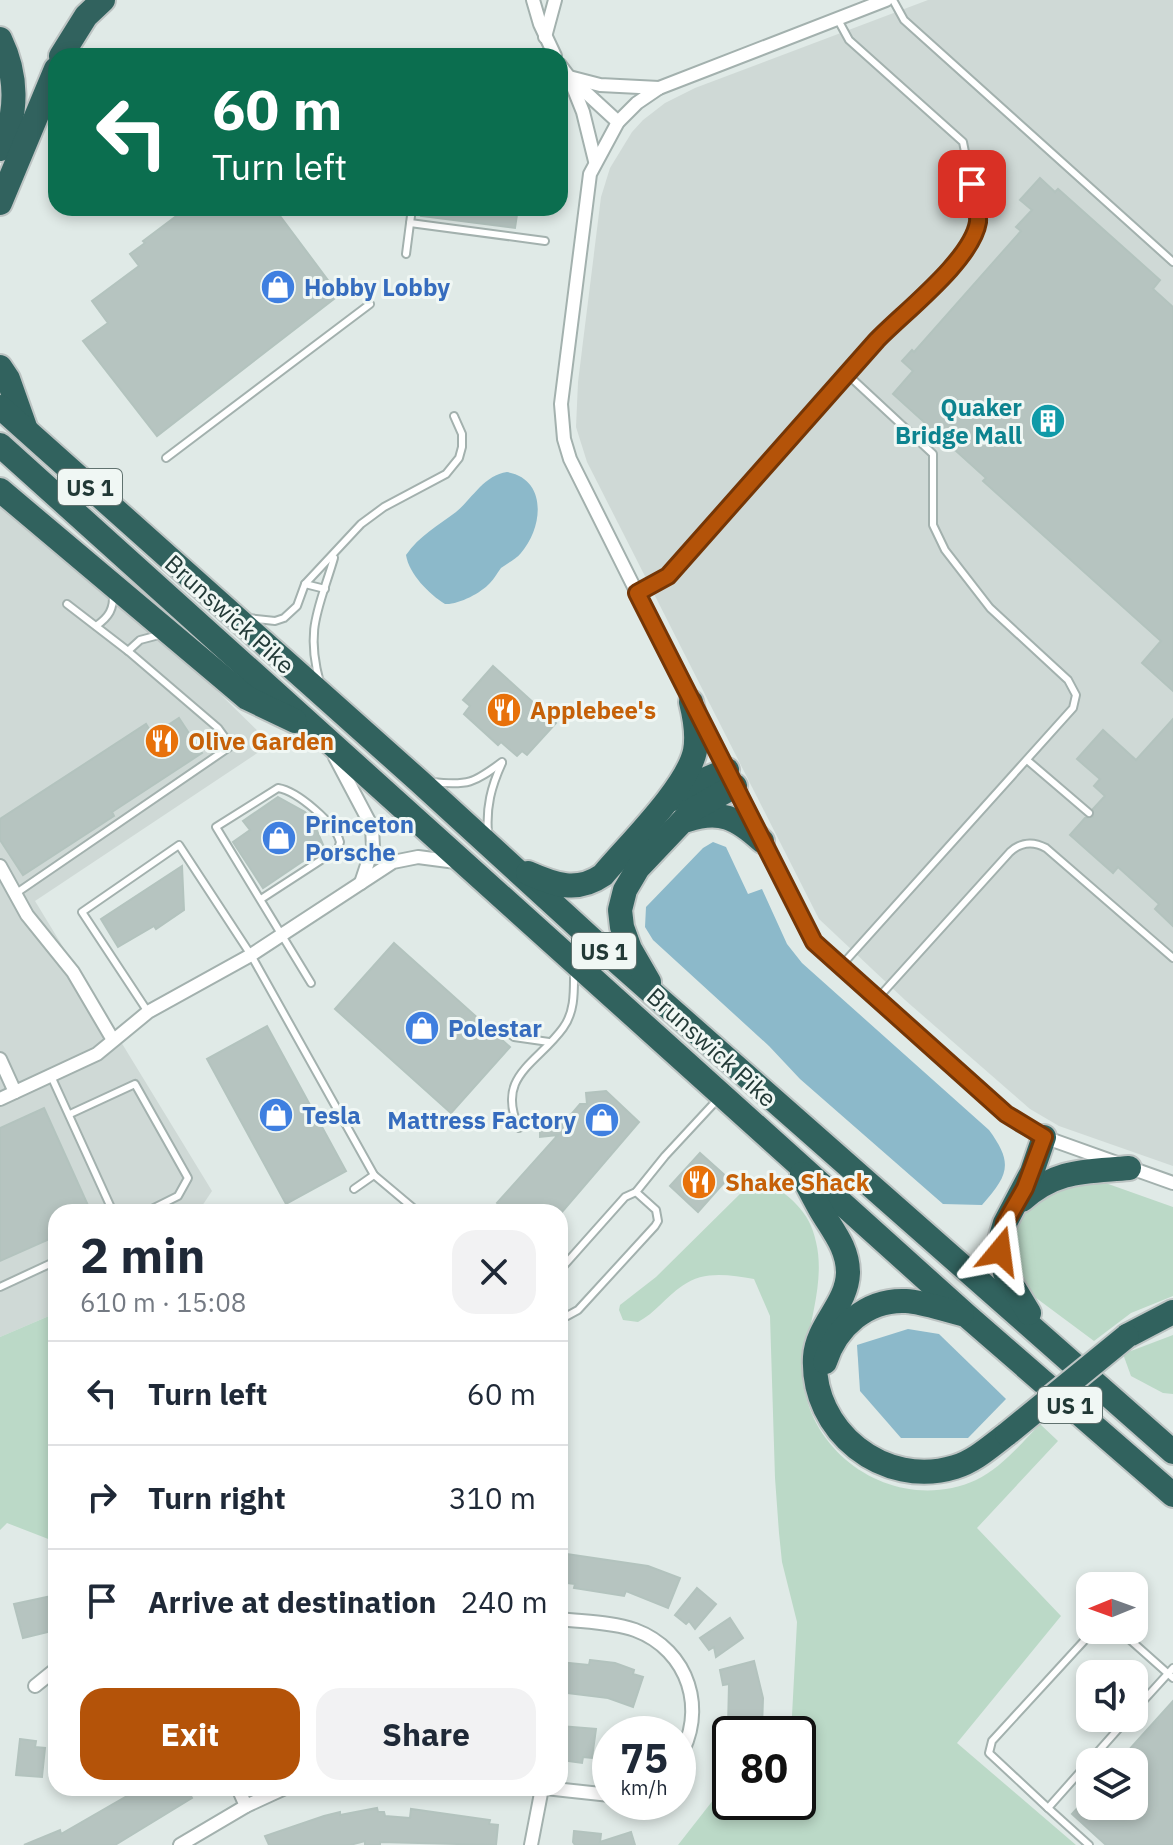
<!DOCTYPE html>
<meta charset="utf-8">
<style>
body{margin:0;font-family:"IBM Plex Sans",sans-serif;background:#f2f2f3;color:#1f2937;height:100vh;display:flex;flex-direction:column;font-size:30px;white-space:nowrap}
*{box-sizing:border-box;margin:0}
p{font-size:26px;color:#747a83}
.icon{flex:none;width:44px;height:44px;fill:none;stroke:currentColor;stroke-width:2;stroke-linecap:round;stroke-linejoin:round}
.map{position:relative;flex:1;overflow:hidden}
.drawer{position:absolute;left:48px;top:1204px;width:520px;height:592px;display:flex;flex-direction:column;background:#fff;border-radius:24px;box-shadow:0 4px 12px #0003}
.drawer>*{flex:none}
.top-card{position:absolute;left:48px;top:48px;width:520px;height:168px;border-radius:24px;box-shadow:0 4px 12px #0003;background:#0b6e4f;color:#fff;overflow:hidden}
.needle{width:52px;rotate:269deg}
.tools{position:absolute;left:1076px;top:1572px;display:grid;gap:16px}
.tools a{display:grid;place-items:center;width:72px;height:72px;border-radius:16px;background:#fff;box-shadow:0 4px 12px #0003;font-size:40px}
.speed{position:absolute;left:592px;top:1716px;display:flex;gap:16px;font-size:40px;font-weight:700;text-align:center}
.speed>*{display:grid;place-content:center;width:104px;height:104px;border-radius:50%;background:#fff;box-shadow:0 4px 12px #0003;line-height:1}
.speed small{font-size:20px;font-weight:400}
.speed .limit{border:4px solid #111;border-radius:12px;background:#fff;color:#111}
.pin{position:absolute;display:grid;place-items:center;width:68px;height:68px;color:#fff;margin:-34px;border-radius:16px;box-shadow:0 4px 12px #0006}
.me{position:absolute;width:88px;margin:-44px;rotate:16deg;stroke-linejoin:round;filter:drop-shadow(0 0 6px #0008)}
.turn{display:flex;align-items:center;gap:28px;height:168px;padding:0 32px;font-size:36px}
.turn .icon{width:104px;height:104px;stroke-width:2.5}
.turn b{display:block;font-size:56px;line-height:68px}
.round{display:grid;place-items:center;flex:none;width:84px;height:84px;border-radius:24px;background:#f2f2f3}
.head{display:flex;align-items:center;justify-content:space-between;height:136px;padding:0 32px}
h1{font-size:48px;font-weight:700;line-height:60px}
.button{display:flex;gap:16px;margin-top:auto;padding:16px 32px}
.button a{flex:1;height:92px;border-radius:24px;background:#b45309;color:#fff;font-size:32px;font-weight:700;line-height:92px;text-align:center}
.button a+a{background:#f2f2f3;color:#1f2937}
ul{padding:0;list-style:none}
li{display:flex;align-items:center;gap:24px;height:104px;padding:0 32px;border-top:2px solid #e0e1e3}
li div{flex:1}
li b{display:block;font-size:30px}
li em{font-style:normal}
.map>svg:first-child{display:block}
.built{fill:#cfd9d6}
.green{fill:#bbd9c7}
.water{fill:#8cb9ca}
.building{fill:#b6c4c0;stroke:#b3c3be;stroke-width:2}
.lines{fill:none;stroke-linecap:round;stroke-linejoin:round}
.lane-casing{stroke:#a3b1ae;stroke-width:10}
.street-casing{stroke:#a3b1ae;stroke-width:16}
.highway-casing{stroke:#bdc4c3;stroke-width:28}
.lane{stroke:#fff;stroke-width:6}
.street{stroke:#fff;stroke-width:12}
.highway{stroke:#31625e;stroke-width:24}
.highway-bridge-casing{stroke:#bdc4c3;stroke-width:28;stroke-linecap:butt}
.highway-bridge{stroke:#31625e;stroke-width:24}
.route-casing{stroke:#753606;stroke-width:20}
.route{stroke:#b45309;stroke-width:14}
.labels{text-anchor:middle;dominant-baseline:central;stroke-width:6;stroke-linejoin:round;paint-order:stroke}
.shield{fill:#f0f7f4;stroke:#60726f;stroke-width:2}
.shield-label{font-size:22px;font-weight:bold;fill:#223936}
.shop-label{font-size:24px;font-weight:bold;fill:#366cbe;stroke:#f0f7f4;text-anchor:start}
.culture-label{font-size:24px;font-weight:bold;fill:#0d838f;stroke:#f0f7f4;text-anchor:end}
.street-label{font-size:24px;fill:#223936;stroke:#f0f7f4}
.food-label{font-size:24px;font-weight:bold;fill:#c56008;stroke:#f0f7f4;text-anchor:start}
</style>
<div class="map">
<svg width="1173" height="1845" viewBox="0 0 1173 1845">
<rect width="100%" height="100%" fill="#e0eae7"/>
<!-- built -->
<g class="built">
<path d="M 928,0 L 1173,0 L 1173,1166 L 1059,1126 L 1030,1109 L 905,1000 L 819,919 L 587,462 L 576,427 L 578,382 L 601,197 L 610,168 L 632,132 L 643,120 L 665,103 L 695,88 Z"/>
<path d="M 0,499 L 160,635 L 271,744 L 35,901 L 212,1191 L 198,1212 L 56,1212 L 56,1313 L 0,1337 Z"/>
</g>
<!-- green -->
<g class="green">
<path d="M 763,1179 C 789,1195 810,1211 816,1242 C 824,1275 813,1311 807,1344 C 805,1356 802,1368 803,1380 C 812,1461 901,1514 976,1480 C 1001,1468 1021,1444 1040,1424 L 1058,1441 L 977,1528 L 1061,1616 L 957,1743 L 1076,1845 L 678,1845 L 714,1799 L 730,1792 L 730,1802 L 798,1802 L 798,1734 L 791,1734 L 797,1622 L 782,1562 L 779,1533 L 775,1478 L 770,1316 L 754,1279 C 729,1275 704,1270 682,1286 C 666,1297 655,1313 638,1322 L 623,1320 L 619,1310 L 620,1305 L 656,1277 L 745,1189 Z"/>
<path d="M 1097,1180 L 1173,1207 L 1173,1296 L 1131,1313 L 1094,1341 L 1020,1286 L 1006,1247 L 1019,1212 L 1041,1189 Z"/>
<path d="M 56,1313 L 56,1542 L 7,1523 L 0,1530 L 0,1337 Z"/>
<path d="M 1173,1335 L 1173,1394 L 1163,1393 L 1131,1376 L 1123,1354 Z"/>
</g>
<!-- water -->
<g class="water">
<path d="M 507,472 C 548,479 543,528 521,553 C 516,559 508,563 501,568 C 497,573 494,579 490,583 C 481,593 458,605 445,604 C 429,594 409,574 406,555 C 419,536 439,525 456,512 C 472,499 484,475 507,472 Z"/>
<path d="M 713,842 L 726,847 L 748,894 L 762,889 L 787,944 L 802,963 L 989,1130 C 1014,1164 1008,1175 982,1205 L 943,1204 L 800,1079 L 769,1046 L 653,940 L 645,927 L 646,907 L 703,848 Z"/>
<path d="M 908,1329 L 939,1334 L 1006,1399 L 968,1438 L 901,1438 L 860,1391 L 857,1345 Z"/>
</g>
<!-- building -->
<g class="building">
<path d="M 1040,178 L 1055,192 L 1058,189 L 1160,280 L 1153,289 L 1173,307 L 1173,691 L 1142,663 L 1161,641 L 983,481 L 986,478 L 893,394 L 913,371 L 902,361 L 912,350 L 914,352 L 1021,231 L 1016,227 L 1032,210 L 1020,200 Z"/>
<path d="M 187,208 L 274,208 L 339,295 L 157,436 L 83,341 L 108,323 L 92,301 L 139,266 L 130,254 L 145,243 L 143,241 Z"/>
<path d="M 422,208 L 518,208 L 515,228 L 421,216 Z"/>
<path d="M 493,666 L 556,723 L 527,755 L 522,751 L 517,756 L 501,742 L 498,745 L 464,714 L 470,706 L 463,700 Z"/>
<path d="M 179,718 L 202,753 L 112,812 L 114,816 L 23,875 L 0,840 L 0,819 L 146,724 L 151,732 L 162,724 L 165,727 Z"/>
<path d="M 1173,719 L 1173,926 L 1155,909 L 1159,904 L 1118,867 L 1113,873 L 1070,835 L 1085,818 L 1093,817 L 1093,809 L 1105,796 L 1094,786 L 1100,779 L 1077,759 L 1103,730 L 1136,760 Z"/>
<path d="M 278,797 L 305,812 L 314,824 L 324,847 L 263,888 L 233,842 L 250,830 L 243,821 Z"/>
<path d="M 182,866 L 184,910 L 156,929 L 154,926 L 118,947 L 101,919 Z"/>
<path d="M 394,943 L 510,1047 L 451,1113 L 335,1009 Z"/>
<path d="M 267,1026 L 346,1171 L 286,1204 L 207,1059 Z"/>
<path d="M 606,1091 L 639,1122 L 562,1212 L 507,1212 L 497,1203 L 558,1135 L 540,1137 L 540,1126 L 563,1124 L 580,1104 L 587,1104 L 586,1093 Z"/>
<path d="M 44,1108 L 91,1212 L 56,1212 L 56,1236 L 0,1261 L 0,1128 Z"/>
<path d="M 700,1153 L 728,1178 L 698,1212 L 670,1186 Z"/>
<path d="M 560,1553 L 648,1566 L 680,1578 L 668,1608 L 626,1591 L 624,1596 L 574,1588 L 575,1584 L 560,1582 Z"/>
<path d="M 697,1588 L 716,1604 L 695,1629 L 689,1621 L 686,1624 L 675,1615 Z"/>
<path d="M 56,1595 L 56,1630 L 23,1638 L 14,1604 Z"/>
<path d="M 730,1618 L 743,1638 L 716,1657 L 714,1647 L 709,1650 L 700,1638 Z"/>
<path d="M 590,1660 L 615,1663 L 634,1670 L 633,1674 L 643,1677 L 633,1707 L 608,1698 L 560,1692 L 560,1662 L 589,1665 Z"/>
<path d="M 754,1661 L 763,1698 L 762,1728 L 728,1727 L 729,1684 L 723,1685 L 720,1670 Z"/>
<path d="M 1173,1701 L 1173,1845 L 1106,1845 L 1072,1814 L 1090,1794 L 1090,1806 L 1134,1806 L 1134,1762 L 1118,1762 Z"/>
<path d="M 560,1726 L 596,1729 L 592,1758 L 583,1757 L 582,1763 L 560,1760 Z"/>
<path d="M 20,1739 L 36,1741 L 35,1747 L 45,1748 L 42,1777 L 16,1775 Z"/>
<path d="M 141,1788 L 186,1788 L 192,1798 L 115,1845 L 24,1845 L 60,1830 L 61,1834 Z"/>
<path d="M 377,1808 L 378,1812 L 384,1812 L 385,1816 L 410,1818 L 411,1809 L 490,1820 L 489,1824 L 498,1825 L 496,1845 L 380,1842 L 380,1845 L 365,1845 L 365,1841 L 350,1845 L 269,1845 L 265,1836 L 324,1816 L 340,1812 L 340,1815 Z"/>
<path d="M 574,1831 L 601,1834 L 600,1842 L 631,1832 L 635,1845 L 575,1845 L 573,1842 Z"/>
</g>
<g class="lines">
<!-- lane casing -->
<g class="lane-casing">
<g id="lane">
<path d="M 893,0 L 904,20 L 1173,262"/>
<path d="M 410,223 L 545,241"/>
<path d="M 406,254 L 412,208"/>
<path d="M 166,458 L 370,304"/>
<path d="M 305,584 L 325,589"/>
<path d="M 637,593 L 668,576 L 879,337 L 914,306 L 969,246 L 978,217 L 963,142 L 849,40 L 837,18"/>
<path d="M 248,618 L 275,621 L 284,618 L 297,606 L 305,584 L 361,524 L 384,507 L 446,474 L 459,458 L 462,447 L 462,434 L 454,416"/>
<path d="M 96,626 C 109,617 114,609 113,593"/>
<path d="M 128,651 L 140,640 L 159,635"/>
<path d="M 320,683 C 305,628 319,609 334,558"/>
<path d="M 1027,760 L 1089,813"/>
<path d="M 432,782 C 468,786 474,783 502,762"/>
<path d="M 488,833 C 486,807 491,787 502,763"/>
<path d="M 15,894 L 231,746 L 218,728 L 128,651 L 67,604"/>
<path d="M 261,899 L 338,849 L 340,842 C 335,823 297,791 278,788 L 216,827 L 311,983"/>
<path d="M 841,966 L 1073,708 L 1076,695 L 1068,680 L 990,608 L 945,550 L 933,525 L 933,454 L 847,374"/>
<path d="M 878,998 L 1010,852 C 1021,842 1033,841 1046,848 L 1173,958"/>
<path d="M 148,1012 L 82,912 L 179,845 L 251,955 L 374,1175 L 354,1189"/>
<path d="M 502,1027 L 514,1037 L 549,1042"/>
<path d="M 51,1076 L 113,1212"/>
<path d="M 70,1114 L 135,1084 L 188,1178 L 178,1196 L 146,1212"/>
<path d="M 519,1128 C 495,1076 537,1064 563,1028 C 575,1012 574,991 574,972"/>
<path d="M 374,1175 L 418,1212"/>
<path d="M 560,1270 L 625,1197 L 636,1192 L 665,1156 L 717,1100"/>
<path d="M 0,1287 L 56,1261"/>
<path d="M 560,1316 L 567,1316 L 578,1310 L 655,1226 L 658,1221 L 656,1210 L 636,1192"/>
<path d="M 1094,1630 L 992,1741 L 989,1753 L 1048,1808 L 1128,1718"/>
<path d="M 1119,1630 L 1173,1678"/>
<path d="M 1134,1711 L 1173,1668"/>
<path d="M 1048,1808 L 1089,1845"/>
</g>
</g>
<!-- street casing -->
<g class="street-casing">
<g id="street">
<path d="M 533,0 L 540,24 L 555,56"/>
<path d="M 545,37 L 555,0"/>
<path d="M 560,65 L 569,77 L 618,122"/>
<path d="M 569,77 L 600,85 L 659,88"/>
<path d="M 569,77 L 583,112 L 595,161"/>
<path d="M 692,703 L 570,459 L 564,439 L 561,404 L 590,174 L 618,122 L 637,103 L 659,88 L 886,0"/>
<path d="M 701,719 L 807,931 L 819,947 L 1020,1125 L 1044,1137 L 1173,1183"/>
<path d="M 335,757 L 372,827 L 373,847 L 361,883"/>
<path d="M 0,866 L 27,915 L 73,972 L 113,1040"/>
<path d="M 0,1059 L 15,1092"/>
<path d="M 0,1099 L 97,1054 L 148,1012 L 251,955 L 393,862 L 418,857 L 456,862"/>
<path d="M 560,1619 C 584,1622 612,1622 635,1630 C 689,1650 708,1711 678,1759"/>
<path d="M 35,1686 L 56,1669"/>
<path d="M 238,1788 L 246,1806"/>
<path d="M 545,1788 L 610,1795"/>
<path d="M 180,1845 L 246,1806 L 285,1788"/>
<path d="M 531,1845 L 542,1788"/>
</g>
</g>
<!-- highway casing -->
<g class="highway-casing">
<g id="highway">
<path d="M 0,39 C 17,74 19,114 0,149"/>
<path d="M 61,56 L 86,16 L 103,0"/>
<path d="M 0,203 L 56,69"/>
<path d="M 0,367 L 8,379 L 25,427"/>
<path d="M 0,407 L 419,781 L 607,953 L 1173,1452"/>
<path d="M 0,445 L 966,1315 L 1173,1495"/>
<path d="M 0,490 L 247,698 L 295,721"/>
<path d="M 672,799 L 699,782 L 727,770"/>
<path d="M 687,820 C 720,809 737,818 762,841"/>
<path d="M 528,873 C 555,885 577,893 603,875 C 628,845 687,788 695,751 C 698,735 695,718 691,702"/>
<path d="M 649,982 L 630,949 L 622,927 L 620,910 L 625,890 L 638,868 L 694,809 L 735,786"/>
<path d="M 802,1174 C 807,1185 813,1196 819,1207 C 831,1229 848,1246 848,1273 C 847,1305 817,1325 815,1357 C 811,1431 884,1489 955,1467 C 975,1461 991,1446 1007,1434"/>
<path d="M 1022,1200 C 1057,1169 1085,1172 1129,1168"/>
<path d="M 1029,1313 L 1005,1273 L 1000,1240 L 1005,1223 L 1032,1172 L 1044,1137"/>
<path d="M 1127,1336 L 1173,1312"/>
<path d="M 825,1362 C 836,1327 867,1299 906,1301 C 924,1302 944,1310 962,1314"/>
</g>
</g>
<!-- lane -->
<use href="#lane" class="lane"/>
<!-- street -->
<use href="#street" class="street"/>
<!-- highway -->
<use href="#highway" class="highway"/>
<!-- highway-bridge casing -->
<g class="highway-bridge-casing">
<path id="highway-bridge" d="M 1007,1434 L 1127,1336"/>
</g>
<!-- highway-bridge -->
<use href="#highway-bridge" class="highway-bridge"/>
</g>
<g class="lines">
<!-- route casing -->
<g class="route-casing">
<path id="route" d="M 972,184 C 974,196 979,210 978,222 C 972,260 904,312 877,340 L 668,576 L 637,593 L 814,942 L 1006,1114 L 1044,1137 L 1025,1188 L 1005,1223 L 1000,1251"/>
</g>
<!-- route -->
<use href="#route" class="route"/>
</g>
<!-- icons -->
<defs>
<g id="shop-disc" transform="scale(1.8)"><circle r="9.5" fill="#3f7fe0" stroke="#f0f7f4"/><path d="M-5-2.5h2.3a2.7 3.5 0 0 1 5.4 0H5L5.5 6h-11ZM-1.5-2.5h3a1.5 2.3 0 0 0-3 0Z" fill="#fff"/></g>
<g id="building-disc" transform="scale(1.8)"><circle r="9.5" fill="#0f9aa8" stroke="#f0f7f4"/><path d="M-4-6H4V6H1V3H-1V6H-4ZM-2.5-4.3h1.7v1.8h-1.7ZM.8-4.3h1.7v1.8H.8ZM-2.5-1h1.7V.8h-1.7ZM.8-1h1.7V.8H.8Z" fill="#fff"/></g>
<g id="restaurant-disc" transform="scale(1.8)"><circle r="9.5" fill="#e8710a" stroke="#f0f7f4"/><path d="M-5-6h1v4h1v-4h1v4h1v-4h1v5L-1.5 .5V6h-2V.5L-5-1ZM5-6V6H3V1.5H1.5Q1.5-4 5-6Z" fill="#fff"/></g>
</defs>
<g fill-rule="evenodd">
<use href="#shop-disc" x="278" y="287"/>
<use href="#building-disc" x="1048" y="421"/>
<use href="#restaurant-disc" x="504" y="710"/>
<use href="#restaurant-disc" x="162" y="741"/>
<use href="#shop-disc" x="279" y="838"/>
<use href="#shop-disc" x="422" y="1028"/>
<use href="#shop-disc" x="276" y="1115"/>
<use href="#shop-disc" x="602" y="1120"/>
<use href="#restaurant-disc" x="699" y="1182"/>
</g>
<g class="labels">
<!-- shield labels -->
<g class="shield">
<rect x="58" y="469" width="64" height="36" rx="6"/>
<rect x="572" y="933" width="64" height="36" rx="6"/>
<rect x="1038" y="1387" width="64" height="36" rx="6"/>
</g>
<g class="shield-label">
<text x="90" y="487">US 1</text>
<text x="604" y="951">US 1</text>
<text x="1070" y="1405">US 1</text>
</g>
<!-- shop labels -->
<g class="shop-label">
<text x="304" y="287">Hobby Lobby</text>
<text x="305" y="824">Princeton<tspan x="305" dy="28">Porsche</tspan></text>
<text x="448" y="1028">Polestar</text>
<text x="302" y="1115">Tesla</text>
<text x="576" y="1120" text-anchor="end">Mattress Factory</text>
</g>
<!-- culture labels -->
<g class="culture-label">
<text x="1022" y="407">Quaker<tspan x="1022" dy="28">Bridge Mall</tspan></text>
</g>
<!-- street labels -->
<g class="street-label">
<text transform="translate(230 614) rotate(42)">Brunswick Pike</text>
<text transform="translate(712 1047) rotate(42)">Brunswick Pike</text>
</g>
<!-- food labels -->
<g class="food-label">
<text x="530" y="710">Applebee's</text>
<text x="188" y="741">Olive Garden</text>
<text x="725" y="1182">Shake Shack</text>
</g>
</g>
</svg>
<div class="tools">
<a><svg class="needle" viewBox="-14 -14 28 28"><path d="M0-13l5 13h-10z" fill="#e53935"/><path d="M0 13l5-13h-10z" fill="#747a83"/></svg></a>
<a><svg class="icon" aria-label="sound" viewBox="0 0 24 24"><path d="M4 9h4l5-4v14l-5-4H4zM17 9q2 3 0 6"/></svg></a>
<a><svg class="icon" aria-label="layers" viewBox="0 0 24 24"><path d="M12 4l9 5-9 5-9-5zM3 14l9 5 9-5"/></svg></a>
</div>
<div class="speed"><div>75<small>km/h</small></div><div class="limit">80</div></div>
<div class="pin" style="left:972px;top:184px;background:#d93025"><svg class="icon" aria-label="arrive" viewBox="0 0 24 24"><path d="M6 21V4h12l-3 4 3 4H6"/></svg></div>
<svg class="me" style="left:1000px;top:1251px" viewBox="-20 -20 40 40"><path d="M0-17L14 15 0 8-14 15z" fill="#b45309" stroke="#fff" stroke-width="4"/></svg>
<div class="top-card">
<div class="turn"><svg class="icon" aria-label="left" viewBox="0 0 24 24"><path d="M17 20v-9H6M10 6l-5 5 5 5"/></svg><div><b>60 m</b>Turn left</div></div>
</div>
<section class="drawer">
<div class="head"><div><h1>2 min</h1><p>610 m · 15:08</p></div><a class="round"><svg class="icon" aria-label="close" viewBox="0 0 24 24"><path d="M6 6l12 12M18 6L6 18"/></svg></a></div>
<ul>
<li><svg class="icon" aria-label="left" viewBox="0 0 24 24"><path d="M17 20v-9H6M10 6l-5 5 5 5"/></svg><div><b>Turn left</b></div><em>60 m</em></li>
<li><svg class="icon" aria-label="right" viewBox="0 0 24 24"><path d="M7 20v-9h11M14 6l5 5-5 5"/></svg><div><b>Turn right</b></div><em>310 m</em></li>
<li><svg class="icon" aria-label="arrive" viewBox="0 0 24 24"><path d="M6 21V4h12l-3 4 3 4H6"/></svg><div><b>Arrive at destination</b></div><em>240 m</em></li>
</ul>
<div class="button"><a>Exit</a><a>Share</a></div>
</section>
</div>
